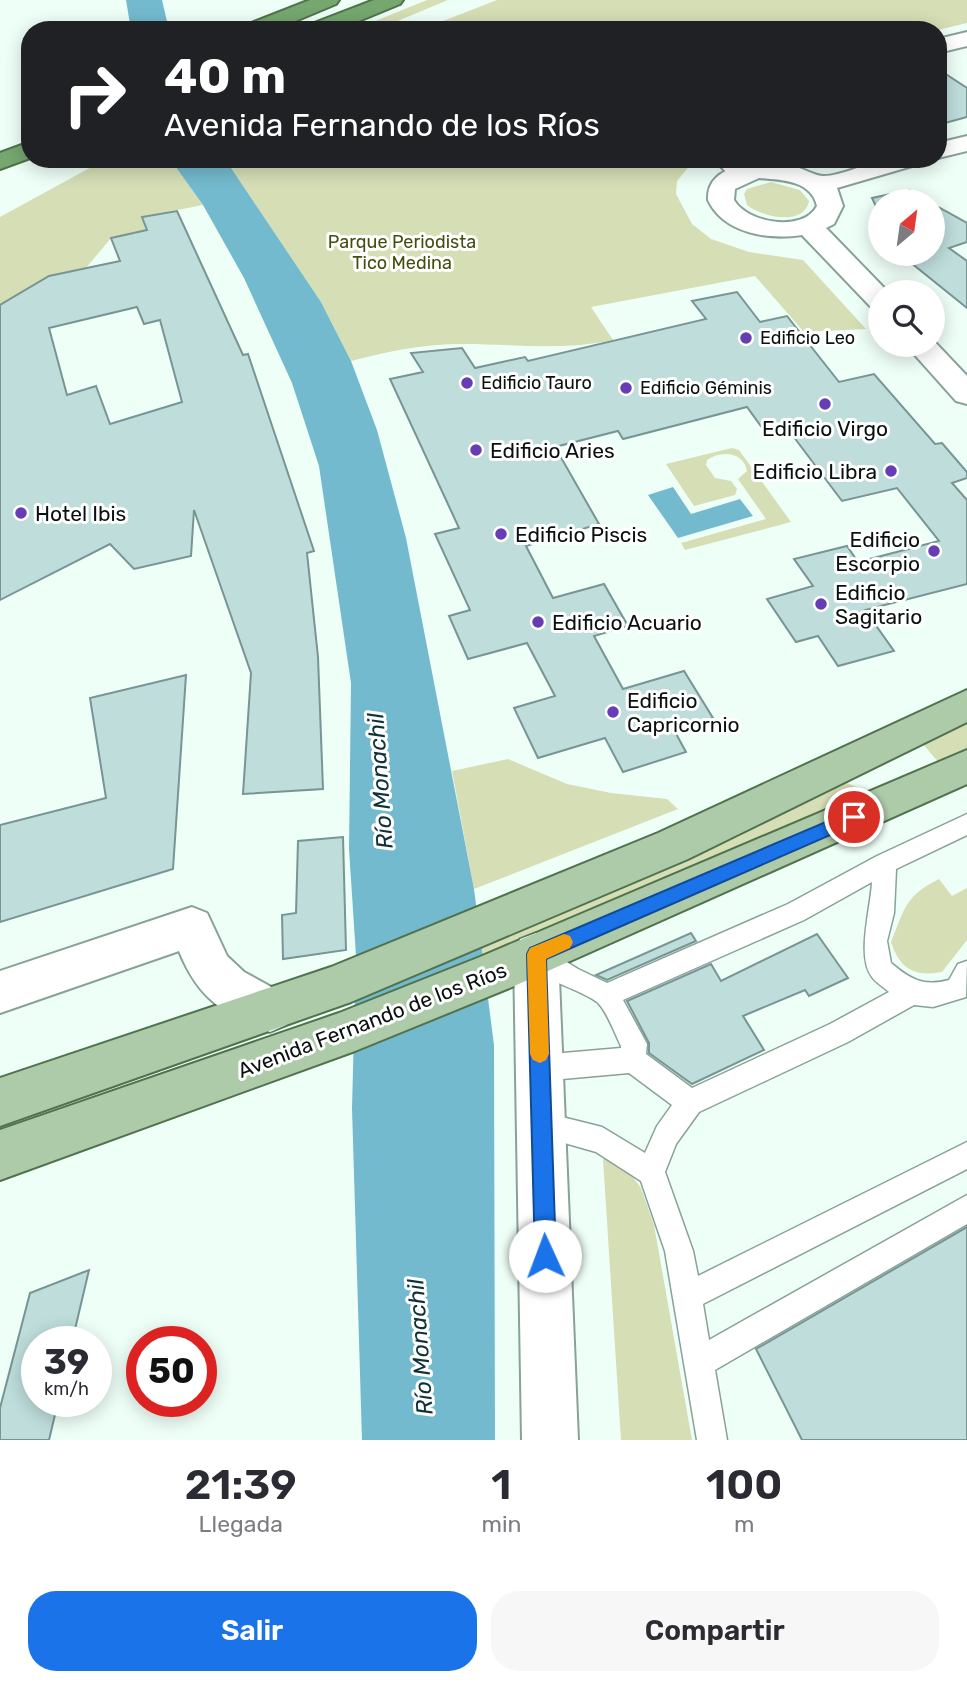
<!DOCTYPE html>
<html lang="es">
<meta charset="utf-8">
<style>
body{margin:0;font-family:Rubik,sans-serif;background:#f7f7f7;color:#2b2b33;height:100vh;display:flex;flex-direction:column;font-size:26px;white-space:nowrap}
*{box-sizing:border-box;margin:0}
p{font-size:23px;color:#7c7c81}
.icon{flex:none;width:38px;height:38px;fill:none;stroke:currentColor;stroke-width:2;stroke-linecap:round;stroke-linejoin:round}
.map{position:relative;height:1440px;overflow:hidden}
.side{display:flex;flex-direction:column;background:#fff;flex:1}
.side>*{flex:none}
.guide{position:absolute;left:21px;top:21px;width:926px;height:147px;border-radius:28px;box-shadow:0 4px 18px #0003;background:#202124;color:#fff;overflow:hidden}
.needle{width:46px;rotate:29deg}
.controls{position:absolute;left:868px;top:189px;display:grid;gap:14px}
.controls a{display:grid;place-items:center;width:77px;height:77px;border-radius:50%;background:#fff;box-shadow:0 4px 18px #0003;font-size:35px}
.speed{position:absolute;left:21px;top:1326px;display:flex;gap:14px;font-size:35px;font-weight:700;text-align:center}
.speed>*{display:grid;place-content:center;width:91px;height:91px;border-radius:50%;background:#fff;box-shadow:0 4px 18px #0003;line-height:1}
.speed small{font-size:18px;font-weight:400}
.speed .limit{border:10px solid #d22;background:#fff;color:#111}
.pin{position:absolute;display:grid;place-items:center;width:60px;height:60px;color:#fff;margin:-30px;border:4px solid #fff;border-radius:50%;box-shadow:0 2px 7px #0007}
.me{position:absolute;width:77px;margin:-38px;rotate:358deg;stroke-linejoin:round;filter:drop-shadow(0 0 5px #0008)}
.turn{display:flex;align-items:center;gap:24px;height:147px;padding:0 28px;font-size:32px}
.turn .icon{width:91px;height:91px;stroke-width:2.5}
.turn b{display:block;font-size:49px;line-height:60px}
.eta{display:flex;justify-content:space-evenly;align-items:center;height:119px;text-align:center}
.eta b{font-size:42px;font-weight:600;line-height:49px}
.cta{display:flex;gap:14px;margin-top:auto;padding:14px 28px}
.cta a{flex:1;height:80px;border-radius:28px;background:#1a73e8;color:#fff;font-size:28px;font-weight:600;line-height:80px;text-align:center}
.cta a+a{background:#f7f7f7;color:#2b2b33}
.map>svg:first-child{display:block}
.green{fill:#d6deb6}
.water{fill:#74bace}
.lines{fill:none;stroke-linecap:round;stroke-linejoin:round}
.river{fill:#74bace;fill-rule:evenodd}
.building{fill:#bedddb;stroke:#779593;stroke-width:2;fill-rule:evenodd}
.service-casing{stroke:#88a297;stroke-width:3}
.minor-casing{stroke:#88a297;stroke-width:4}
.tertiary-casing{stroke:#88a297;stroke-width:4}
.secondary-casing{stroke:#88a297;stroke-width:4}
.primary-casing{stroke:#50724d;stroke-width:4}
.motorway-casing{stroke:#50724d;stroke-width:4}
.service{fill:#fff;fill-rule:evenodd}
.minor{fill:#fff;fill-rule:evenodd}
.tertiary{fill:#fff;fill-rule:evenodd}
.secondary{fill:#fff;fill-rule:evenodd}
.primary{fill:#adcaa9;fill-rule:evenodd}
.motorway{fill:#76a76f;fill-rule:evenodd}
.route{fill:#1a73e8;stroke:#114b97;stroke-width:2}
.slow{fill:#f59e0b}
.poi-dot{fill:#663db5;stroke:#fff;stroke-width:2.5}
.labels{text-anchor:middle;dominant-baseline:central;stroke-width:6;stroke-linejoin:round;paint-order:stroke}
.far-park-label{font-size:18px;fill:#464e0d;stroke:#fff}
.far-poi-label{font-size:18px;fill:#08110d;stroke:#fff;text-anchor:start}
.poi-label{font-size:21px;fill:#08110d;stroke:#fff;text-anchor:start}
.street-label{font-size:21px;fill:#08110d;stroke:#fff}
.water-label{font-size:23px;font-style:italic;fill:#0f313a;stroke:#fff}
</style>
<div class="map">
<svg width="967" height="1440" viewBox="0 0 967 1440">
<rect width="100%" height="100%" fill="#eefff7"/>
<!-- green -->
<g class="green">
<path d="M 427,0 L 448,0 L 376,30 L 353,30 Z"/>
<path d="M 497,0 L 967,0 L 967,23 L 938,30 L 420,30 Z"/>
<path d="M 106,159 L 170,159 L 203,205 L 142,217 L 147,230 L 111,238 L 86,268 L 49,276 L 0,305 L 0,217 Z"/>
<path d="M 225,159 L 686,159 L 691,164 L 677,181 L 676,194 L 692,224 L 711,239 L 749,252 L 803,260 L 866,329 L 804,332 L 755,276 L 591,307 L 613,340 C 562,351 515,344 463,344 C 423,344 389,351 351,361 L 321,302 Z"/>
<path d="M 771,182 L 800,190 L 809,201 C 804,227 762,217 747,205 L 744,194 L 747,189 Z"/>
<path d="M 732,448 L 739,450 L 791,522 L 685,550 L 681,543 L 766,519 L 738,479 L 747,471 C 744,452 721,450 707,460 L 706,465 L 715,478 L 731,481 L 737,489 L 735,495 L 694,506 L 666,464 Z"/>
<path d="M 967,724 L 967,749 L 939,763 L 924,745 Z"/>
<path d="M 508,759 L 567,784 L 611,793 L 667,799 L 678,809 L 474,889 L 452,771 Z"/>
<path d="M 847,783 L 870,793 L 417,984 L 415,978 L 738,837 Z"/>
<path d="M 939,879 L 952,896 L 967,888 L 967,940 L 942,972 C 914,977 900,969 891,942 C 905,908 905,896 939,879 Z"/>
<path d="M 603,1159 L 612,1159 L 625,1167 L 641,1188 L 654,1225 L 692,1440 L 621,1440 Z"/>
</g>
<!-- water -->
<g class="water">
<path d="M 170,159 L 225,159 L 321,302 L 351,361 L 377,430 L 406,538 L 474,889 L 494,1045 L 495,1440 L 362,1440 L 352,1108 L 356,956 L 349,849 L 351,683 L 319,466 L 292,383 L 244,278 L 203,205 Z"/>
<path d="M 673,487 L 691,514 L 740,499 L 753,516 L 678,538 L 648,495 Z"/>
</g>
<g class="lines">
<!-- river -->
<path class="river" d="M 126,0 L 162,0 L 169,30 L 131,30 Z"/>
</g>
<!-- building -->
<g class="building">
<path d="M 938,69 L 967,88 L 967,117 L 938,125 Z"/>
<path d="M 909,190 L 929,201 L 880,201 L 880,215 L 872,198 Z"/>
<path d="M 933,204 L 967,223 L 967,242 L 949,248 L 967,261 L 967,308 L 900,254 L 933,254 Z"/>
<path d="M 177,211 L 243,355 L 248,354 L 314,551 L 307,553 L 318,657 L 323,789 L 243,794 L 251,673 L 194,510 L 191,556 L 134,569 L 110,544 L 0,600 L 0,305 L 49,276 L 120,261 L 111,238 L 147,230 L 142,217 ZM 137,307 L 144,324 L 160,320 L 182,402 L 110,424 L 96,386 L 67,395 L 49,328 Z"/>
<path d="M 737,292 L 760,322 L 787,316 L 839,382 L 874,374 L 935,444 L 942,443 L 967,472 L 967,478 L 952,483 L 967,500 L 967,584 L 865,610 L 894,651 L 838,666 L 818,636 L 796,642 L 767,599 L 813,586 L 794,559 L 847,546 L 858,562 L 939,541 L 897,488 L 842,501 L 784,424 L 763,429 L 747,407 L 623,439 L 618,431 L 555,447 L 599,524 L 526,546 L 553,598 L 604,584 L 628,626 L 594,636 L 623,689 L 684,671 L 713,718 L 674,730 L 686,752 L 623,772 L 605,738 L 538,758 L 514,708 L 555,696 L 527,643 L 468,659 L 449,616 L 470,610 L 435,534 L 459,528 L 390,379 L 423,372 L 411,353 L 462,348 L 475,368 L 525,357 L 528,361 L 706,319 L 692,301 Z"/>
<path d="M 186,675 L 173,869 L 0,922 L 0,825 L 106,798 L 90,698 Z"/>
<path d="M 343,837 L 346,950 L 283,959 L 282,915 L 296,913 L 298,841 Z"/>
<path d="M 691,933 L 696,941 L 607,980 L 596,975 Z"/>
<path d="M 817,934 L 848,978 L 809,996 L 805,990 L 743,1016 L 764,1050 L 692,1084 L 649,1053 L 649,1043 L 627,1001 L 711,964 L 721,981 Z"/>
<path d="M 967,1227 L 967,1440 L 802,1440 L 756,1349 Z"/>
<path d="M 89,1270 L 72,1342 L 37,1342 L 37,1402 L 58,1402 L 49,1440 L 0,1440 L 0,1408 L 30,1293 Z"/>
</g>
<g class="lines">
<!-- service casing -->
<g class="service-casing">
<path id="service" d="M 967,814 L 967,835 L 896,869 L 894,913 L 887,941 L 891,963 C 910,979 923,987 949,980 L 958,964 L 967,961 L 966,997 L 933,1007 L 914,1005 L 848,1042 L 699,1112 L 676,1144 L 665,1172 L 693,1251 L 698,1276 L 967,1142 L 967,1169 L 703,1304 L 709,1340 L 967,1195 L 967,1224 L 715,1370 L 727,1440 L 697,1440 L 665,1251 L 641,1181 L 596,1152 L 533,1134 L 529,1125 L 533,1116 L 542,1112 L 602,1127 L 645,1153 L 657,1126 L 672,1105 L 629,1073 L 540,1081 L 531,1077 L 527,1068 L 531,1059 L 540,1055 L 621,1048 L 621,1046 C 615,1034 607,1011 597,1002 C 575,986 536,981 524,954 L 527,946 L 536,943 L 578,969 L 607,983 L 788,904 L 877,856 ZM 872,882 C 871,907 856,957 872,977 C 876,983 884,987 889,992 L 830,1024 L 692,1088 L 646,1054 L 647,1044 L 623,1000 L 804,920 Z"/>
</g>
<!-- minor casing -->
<g class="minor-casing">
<g id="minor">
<path d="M 967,32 L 967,46 L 938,53 L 938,39 Z"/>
<path d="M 715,159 L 742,159 L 756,173 L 752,178 C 736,182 724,172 715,159 Z"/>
<path d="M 192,907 L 207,913 L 227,956 L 244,972 L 286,995 L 293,1010 L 286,1025 L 270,1032 C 223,1013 199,1000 179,951 L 0,1013 L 0,971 Z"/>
</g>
</g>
<!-- tertiary casing -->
<g class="tertiary-casing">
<g id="tertiary">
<path d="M 967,136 L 967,151 L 938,158 L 938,143 Z"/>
<path d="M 882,159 L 922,159 L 919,164 L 837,188 L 843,206 L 834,224 L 826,228 L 888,292 L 880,292 L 880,308 L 870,306 L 802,235 C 769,240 724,234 708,200 C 706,160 767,161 793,166 C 803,168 814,176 824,176 C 840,176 866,164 882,159 ZM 759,178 C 782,180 811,180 817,206 C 803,233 747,223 734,200 L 735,189 Z"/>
<path d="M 933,340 L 967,376 L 967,404 L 956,401 L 906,345 L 933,345 Z"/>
</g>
</g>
<!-- secondary casing -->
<g class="secondary-casing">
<path id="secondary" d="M 536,933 L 552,939 L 558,954 L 578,1440 L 522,1440 L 514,954 L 520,939 Z"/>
</g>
<!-- primary casing -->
<g class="primary-casing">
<g id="primary">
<path d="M 967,690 L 967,722 L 688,859 L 351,1002 L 0,1126 L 0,1078 L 331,967 L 658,833 Z"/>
<path d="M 967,750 L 967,784 L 512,987 L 355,1051 L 0,1180 L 0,1130 L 339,1013 L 480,957 Z"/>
</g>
</g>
<!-- motorway casing -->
<g class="motorway-casing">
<g id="motorway">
<path d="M 310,0 L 339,0 L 336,4 L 274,30 L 243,30 L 246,25 Z"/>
<path d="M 374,0 L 403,0 L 400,4 L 337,30 L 306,30 L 309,25 Z"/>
<path d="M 30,142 L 30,158 L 0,169 L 0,153 Z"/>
</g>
</g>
<!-- service -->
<use href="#service" class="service"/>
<!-- minor -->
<use href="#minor" class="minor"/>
<!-- tertiary -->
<use href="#tertiary" class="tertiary"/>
<!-- secondary -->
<use href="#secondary" class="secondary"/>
<!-- primary -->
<use href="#primary" class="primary"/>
<!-- motorway -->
<use href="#motorway" class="motorway"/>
</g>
<!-- route -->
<path class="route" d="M 854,810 L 860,812 L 862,817 L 860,822 L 546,959 L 556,1256 L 553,1264 L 545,1267 L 538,1264 L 535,1256 L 527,954 L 530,948 Z"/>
<!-- slow -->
<path class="slow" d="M 564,934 L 570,936 L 573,942 L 570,948 L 546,959 L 549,1054 L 546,1060 L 540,1063 L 533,1060 L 530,1054 L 527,954 L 530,948 Z"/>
<!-- markers -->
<g class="poi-dot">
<circle cx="746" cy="338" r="7"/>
<circle cx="467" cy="383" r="7"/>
<circle cx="626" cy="388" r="7"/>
<circle cx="825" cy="404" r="7"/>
<circle cx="476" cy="450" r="7"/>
<circle cx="891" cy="471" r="7"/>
<circle cx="21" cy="513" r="7"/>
<circle cx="501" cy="534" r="7"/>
<circle cx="934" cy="551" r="7"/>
<circle cx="821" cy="604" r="7"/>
<circle cx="538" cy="622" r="7"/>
<circle cx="613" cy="712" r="7"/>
</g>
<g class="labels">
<!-- far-park labels -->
<g class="far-park-label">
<text x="402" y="242">Parque Periodista<tspan x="402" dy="21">Tico Medina</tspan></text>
</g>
<!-- far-poi labels -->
<g class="far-poi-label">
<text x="760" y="338">Edificio Leo</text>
<text x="481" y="383">Edificio Tauro</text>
<text x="640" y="388">Edificio Géminis</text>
</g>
<!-- poi labels -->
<g class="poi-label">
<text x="825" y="428" text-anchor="middle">Edificio Virgo</text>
<text x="490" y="450">Edificio Aries</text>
<text x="877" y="471" text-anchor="end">Edificio Libra</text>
<text x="35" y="513">Hotel Ibis</text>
<text x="515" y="534">Edificio Piscis</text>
<text x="920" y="539" text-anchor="end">Edificio<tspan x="920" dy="24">Escorpio</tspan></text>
<text x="835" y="592">Edificio<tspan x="835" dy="24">Sagitario</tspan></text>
<text x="552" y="622">Edificio Acuario</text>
<text x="627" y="700">Edificio<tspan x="627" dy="24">Capricornio</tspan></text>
</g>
<!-- street labels -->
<g class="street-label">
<text transform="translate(372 1020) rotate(-21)">Avenida Fernando de los Ríos</text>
</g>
<!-- water labels -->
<g class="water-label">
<text transform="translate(380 781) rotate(-94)">Río Monachil</text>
<text transform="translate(420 1347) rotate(-94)">Río Monachil</text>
</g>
</g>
</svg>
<div class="controls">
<a><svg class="needle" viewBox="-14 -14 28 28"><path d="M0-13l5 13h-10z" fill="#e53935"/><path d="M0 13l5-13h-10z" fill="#7c7c81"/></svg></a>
<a><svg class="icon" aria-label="search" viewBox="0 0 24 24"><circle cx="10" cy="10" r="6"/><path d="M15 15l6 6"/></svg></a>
</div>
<div class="speed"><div>39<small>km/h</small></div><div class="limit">50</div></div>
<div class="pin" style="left:854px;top:817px;background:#d93025"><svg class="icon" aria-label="arrive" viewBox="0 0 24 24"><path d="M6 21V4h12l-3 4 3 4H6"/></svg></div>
<svg class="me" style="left:545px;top:1256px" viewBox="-20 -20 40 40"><circle r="19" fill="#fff"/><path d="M0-13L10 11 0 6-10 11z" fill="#1a73e8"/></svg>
<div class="guide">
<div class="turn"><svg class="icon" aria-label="right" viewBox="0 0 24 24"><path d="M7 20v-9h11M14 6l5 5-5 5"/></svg><div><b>40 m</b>Avenida Fernando de los Ríos</div></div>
</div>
</div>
<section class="side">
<div class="eta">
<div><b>21:39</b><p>Llegada</p></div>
<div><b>1</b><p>min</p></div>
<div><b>100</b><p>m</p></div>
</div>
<div class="cta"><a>Salir</a><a>Compartir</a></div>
</section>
